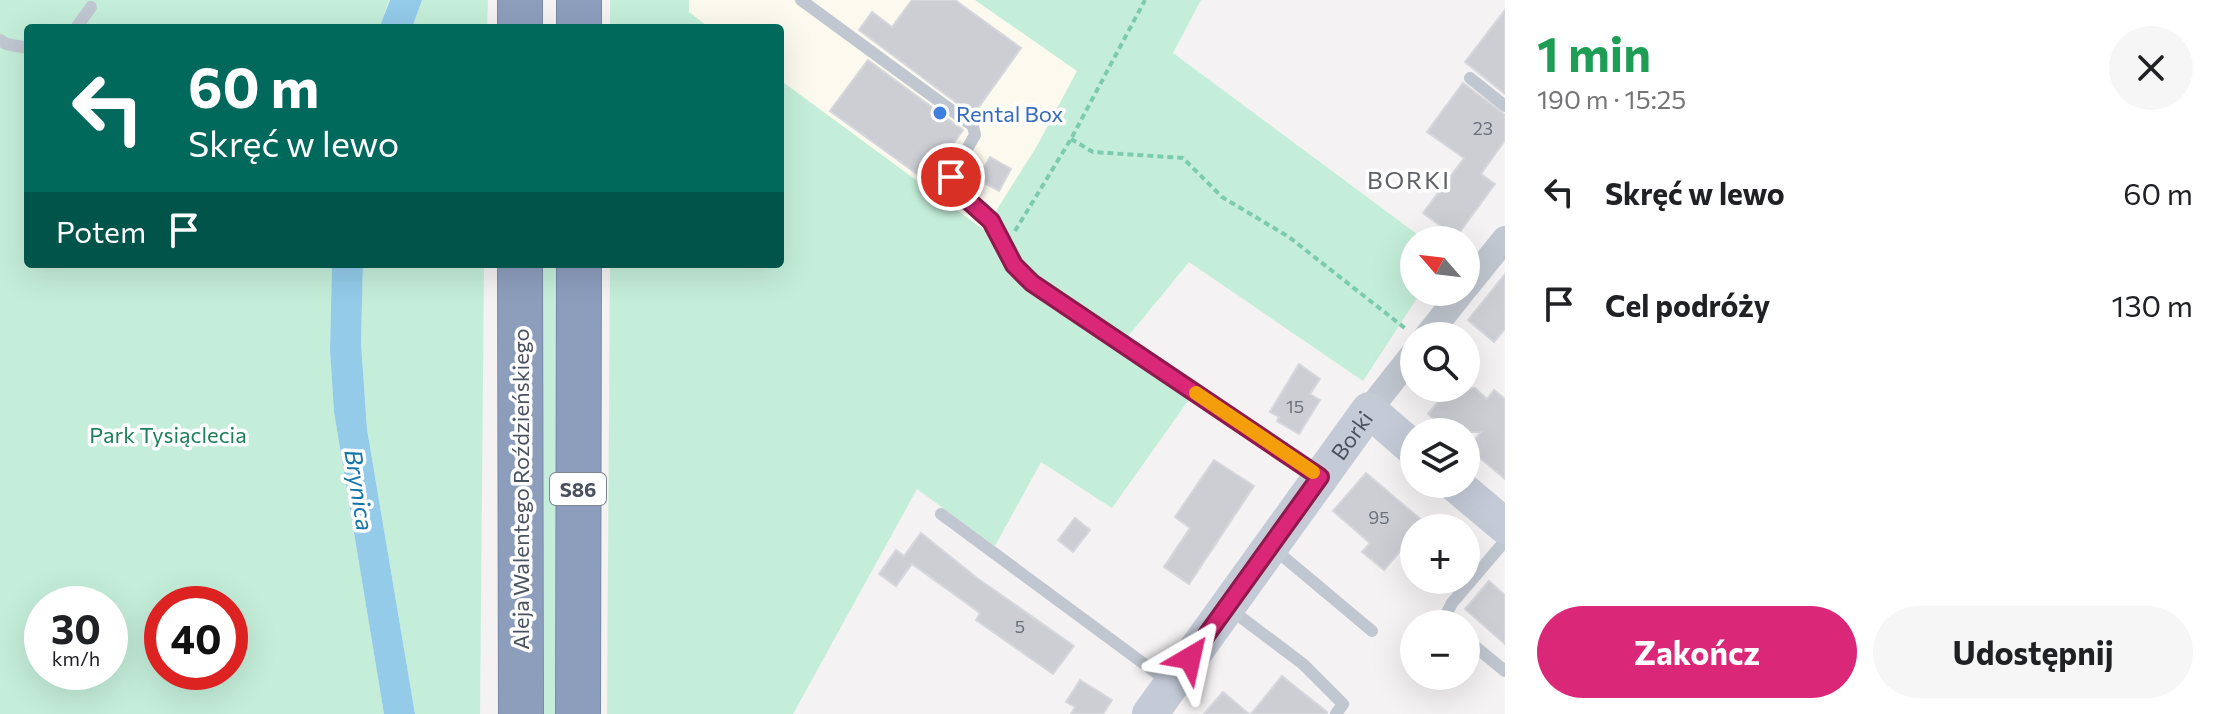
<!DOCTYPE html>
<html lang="pl">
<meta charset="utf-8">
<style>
body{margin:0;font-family:Commissioner,sans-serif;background:#f6f6f6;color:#202124;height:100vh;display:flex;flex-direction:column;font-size:30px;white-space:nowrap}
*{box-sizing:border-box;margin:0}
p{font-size:26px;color:#757577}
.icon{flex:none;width:44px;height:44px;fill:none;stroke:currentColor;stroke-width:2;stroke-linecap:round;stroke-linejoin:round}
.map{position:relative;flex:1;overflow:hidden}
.side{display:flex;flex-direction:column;background:#fff;width:720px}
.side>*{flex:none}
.hud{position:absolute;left:24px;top:24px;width:760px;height:244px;border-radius:8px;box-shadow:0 8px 32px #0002;background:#00695c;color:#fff;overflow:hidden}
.needle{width:52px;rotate:298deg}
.controls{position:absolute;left:1400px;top:226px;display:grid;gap:16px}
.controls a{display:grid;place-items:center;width:80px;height:80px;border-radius:50%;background:#fff;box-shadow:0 8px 32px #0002;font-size:40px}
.speed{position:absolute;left:24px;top:586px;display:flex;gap:16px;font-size:40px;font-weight:700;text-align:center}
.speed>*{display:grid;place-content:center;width:104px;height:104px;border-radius:50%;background:#fff;box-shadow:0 8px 32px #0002;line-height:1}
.speed small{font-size:20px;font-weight:400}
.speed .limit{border:12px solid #d22;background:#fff;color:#111}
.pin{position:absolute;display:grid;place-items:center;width:68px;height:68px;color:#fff;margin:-34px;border:4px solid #fff;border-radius:50%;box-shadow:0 2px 8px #0007}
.me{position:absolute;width:88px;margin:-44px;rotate:36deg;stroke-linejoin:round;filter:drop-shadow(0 0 6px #0008)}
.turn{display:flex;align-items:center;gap:28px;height:168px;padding:0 32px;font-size:36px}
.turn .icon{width:104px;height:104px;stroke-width:2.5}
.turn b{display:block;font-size:56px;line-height:68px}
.then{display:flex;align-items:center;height:76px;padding:0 32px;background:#0003;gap:16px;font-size:30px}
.round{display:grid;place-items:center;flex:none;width:84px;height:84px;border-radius:42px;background:#f6f6f6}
.summary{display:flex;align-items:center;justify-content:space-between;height:136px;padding:0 32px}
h1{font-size:48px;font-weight:700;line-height:60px;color:#1e9e55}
.cta{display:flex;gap:16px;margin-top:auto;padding:16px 32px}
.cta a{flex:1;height:92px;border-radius:48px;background:#db2777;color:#fff;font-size:32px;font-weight:700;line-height:92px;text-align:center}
.cta a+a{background:#f6f6f6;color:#202124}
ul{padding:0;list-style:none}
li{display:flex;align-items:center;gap:24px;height:112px;padding:0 32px}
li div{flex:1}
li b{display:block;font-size:30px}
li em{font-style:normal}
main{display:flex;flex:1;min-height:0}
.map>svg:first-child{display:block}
.commercial{fill:#fcfaee}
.green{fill:#c4eeda;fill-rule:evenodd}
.water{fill:#93cbe9}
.building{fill:#ccced4;stroke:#d6d7dd;stroke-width:2}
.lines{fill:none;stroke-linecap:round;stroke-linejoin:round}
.highway-casing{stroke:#7889a9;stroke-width:46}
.path{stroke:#7dcbaf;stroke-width:4;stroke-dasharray:6 4;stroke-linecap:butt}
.lane{stroke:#c1c7d0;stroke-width:12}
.street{stroke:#c1c7d0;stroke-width:26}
.secondary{stroke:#c4cbd7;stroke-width:36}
.highway{stroke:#8d9ebd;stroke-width:44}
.route-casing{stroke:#8e194d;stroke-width:20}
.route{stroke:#db2777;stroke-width:14}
.slow{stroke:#f59e0b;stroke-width:14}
.shop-dot{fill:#3f7fe0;stroke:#fff;stroke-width:3}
.labels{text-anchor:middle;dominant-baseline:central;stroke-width:7;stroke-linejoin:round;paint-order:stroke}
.number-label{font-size:18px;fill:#6a717c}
.shield{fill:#fff;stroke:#80868f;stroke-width:2}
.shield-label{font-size:20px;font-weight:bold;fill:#4a525f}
.shop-label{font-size:22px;fill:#366cbe;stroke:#fff;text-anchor:start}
.park-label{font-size:22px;fill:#1d7f5b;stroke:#fff}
.street-label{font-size:22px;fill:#4a525f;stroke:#fff}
.neighbourhood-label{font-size:24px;letter-spacing:2px;fill:#5f6167;stroke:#fff}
.water-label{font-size:24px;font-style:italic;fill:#1475a8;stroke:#fff}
</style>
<main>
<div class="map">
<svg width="1505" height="714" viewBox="0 0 1505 714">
<rect width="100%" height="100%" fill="#f4f2f2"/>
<!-- commercial -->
<path class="commercial" d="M 689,0 L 975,0 L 1077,71 L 1037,146 L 984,231 L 780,80 L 780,28 L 710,28 L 688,12 Z"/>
<!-- green -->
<g class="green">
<path d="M 0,0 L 389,0 L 379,28 L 28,28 L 28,264 L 332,264 L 330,350 L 334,412 L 384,714 L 0,714 ZM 42,604 L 110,604 L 110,672 L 42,672 ZM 162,604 L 230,604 L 230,672 L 162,672 Z"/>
<path d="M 422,0 L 488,0 L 487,28 L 412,28 Z"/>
<path d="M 610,0 L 689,0 L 689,12 L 710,28 L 610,28 Z"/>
<path d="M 975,0 L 1201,0 L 1173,53 L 1425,240 L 1414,240 L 1414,292 L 1421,292 L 1363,381 L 1189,262 L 1116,351 L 1190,398 L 1112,508 L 1041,462 L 995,546 L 917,489 L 793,714 L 607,714 L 610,264 L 780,264 L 780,80 L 984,230 L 1037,146 L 1077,71 Z"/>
<path d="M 363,264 L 484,264 L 480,714 L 415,714 L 367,429 L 361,343 Z"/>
<path d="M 541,266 L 556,266 L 557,714 L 543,714 Z"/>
</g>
<!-- water -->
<g class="water">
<path d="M 390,0 L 422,0 L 412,28 L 379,28 Z"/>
<path d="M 332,264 L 363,264 L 361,343 L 367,429 L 415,714 L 384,714 L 334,412 L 330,350 Z"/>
</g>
<!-- building -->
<g class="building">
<path d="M 912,0 L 955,0 L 1021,48 L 973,115 L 859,30 L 872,12 L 892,27 Z"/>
<path d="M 1505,10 L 1505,94 L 1465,62 Z"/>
<path d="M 868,60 L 963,130 L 927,181 L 830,111 Z"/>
<path d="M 1463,83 L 1505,115 L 1505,140 L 1481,174 L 1495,184 L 1456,237 L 1423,213 L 1464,158 L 1427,132 Z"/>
<path d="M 990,157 L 1011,169 L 999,191 L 977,179 Z"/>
<path d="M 1505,274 L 1505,329 L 1494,342 L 1468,320 Z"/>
<path d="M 1299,364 L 1320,379 L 1310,394 L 1320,400 L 1299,434 L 1277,421 L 1279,417 L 1270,412 Z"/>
<path d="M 1450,388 L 1475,388 L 1487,399 L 1494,390 L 1505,399 L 1505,479 L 1468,448 L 1481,432 L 1449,432 L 1428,414 Z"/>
<path d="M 1214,460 L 1254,486 L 1189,584 L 1164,567 L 1190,528 L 1175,517 Z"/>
<path d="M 1366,473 L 1425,523 L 1420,528 L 1414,528 L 1414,535 L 1384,570 L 1362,552 L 1370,543 L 1333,511 Z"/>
<path d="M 1075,518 L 1090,530 L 1073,552 L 1058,540 Z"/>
<path d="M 921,533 L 977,578 L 1074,646 L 1053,674 L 976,620 L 980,613 L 912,564 L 896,586 L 879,574 L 896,550 L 904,556 Z"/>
<path d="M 1489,581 L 1505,595 L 1505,644 L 1465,609 Z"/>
<path d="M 1282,676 L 1327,712 L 1327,714 L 1251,714 Z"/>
<path d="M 1080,680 L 1112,700 L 1103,714 L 1071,714 L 1075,707 L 1066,702 Z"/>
<path d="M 1223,692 L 1249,714 L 1204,714 Z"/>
</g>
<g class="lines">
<!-- highway casing -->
<g class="highway-casing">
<g id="highway">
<path d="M 520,0 L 520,28"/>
<path d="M 579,28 L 579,0"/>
<path d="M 520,264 L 521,714"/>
<path d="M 578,714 L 579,264"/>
</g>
</g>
<!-- path -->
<g class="path">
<path d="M 1071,139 L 1093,152 L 1183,158 L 1222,197 L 1289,237 L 1406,329"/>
<path d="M 1015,231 L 1071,139 L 1145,0"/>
</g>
<!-- lane -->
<g class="lane">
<path d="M 801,0 L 973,126 L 975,135 L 951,177 L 951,185 L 991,221 L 1014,265 L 1032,283 L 1318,476"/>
<path d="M 76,28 L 91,7"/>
<path d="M 0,40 L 6,44 L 28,48"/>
<path d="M 1470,78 L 1505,106"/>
<path d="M 941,514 L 1170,683"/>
<path d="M 1273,548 L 1372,631"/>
<path d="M 1230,609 L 1303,664 L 1343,704 L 1336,714"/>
<path d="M 1450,624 L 1447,613 L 1452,603 L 1505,541"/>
<path d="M 1466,639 L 1505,671"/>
</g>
<!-- street -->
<g class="street">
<path d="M 1466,287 L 1505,239"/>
<path d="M 1427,336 L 1462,292"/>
<path d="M 1369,410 L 1414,353"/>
</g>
<!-- secondary -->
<g class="secondary">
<path d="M 1455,484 L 1505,526"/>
<path id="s1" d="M 1150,714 L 1369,410 L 1414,449"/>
</g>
<!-- highway -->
<use href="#highway" class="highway"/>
</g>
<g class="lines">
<!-- route casing -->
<g class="route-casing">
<path id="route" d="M 951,177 L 951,185 L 991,221 L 1014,265 L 1032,283 L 1320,477 L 1190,658"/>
</g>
<!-- route -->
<use href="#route" class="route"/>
<!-- slow -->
<path class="slow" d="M 1196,393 L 1313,472"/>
</g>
<!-- markers -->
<circle class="shop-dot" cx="940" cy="113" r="8"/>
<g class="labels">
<!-- number labels -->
<g class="number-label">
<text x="1483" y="128">23</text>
<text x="1295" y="406">15</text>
<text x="1379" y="517">95</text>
<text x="1020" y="626">5</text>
</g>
<!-- shield labels -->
<rect class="shield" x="550" y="473" width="56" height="32" rx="6"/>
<g class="shield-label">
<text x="578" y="489">S86</text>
</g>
<!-- shop labels -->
<g class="shop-label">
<text x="956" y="113">Rental Box</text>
</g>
<!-- park labels -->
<g class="park-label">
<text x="168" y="434">Park Tysiąclecia</text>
</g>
<!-- street labels -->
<g class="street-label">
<text stroke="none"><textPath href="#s1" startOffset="344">Borki</textPath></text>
<text transform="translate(520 489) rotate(-90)">Aleja Walentego Roździeńskiego</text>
</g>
<!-- neighbourhood labels -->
<g class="neighbourhood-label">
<text x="1409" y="179">BORKI</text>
</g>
<!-- water labels -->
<g class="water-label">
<text transform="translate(360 490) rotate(81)">Brynica</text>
</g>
</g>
</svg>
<div class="controls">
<a><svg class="needle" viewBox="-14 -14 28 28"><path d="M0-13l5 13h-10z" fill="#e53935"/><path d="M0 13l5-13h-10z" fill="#757577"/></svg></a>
<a><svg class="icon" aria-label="search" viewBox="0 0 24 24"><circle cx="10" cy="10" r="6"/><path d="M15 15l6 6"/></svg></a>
<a><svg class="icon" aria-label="layers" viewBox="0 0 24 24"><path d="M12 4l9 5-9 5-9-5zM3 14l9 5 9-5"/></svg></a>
<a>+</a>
<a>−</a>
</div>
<div class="speed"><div>30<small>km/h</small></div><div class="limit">40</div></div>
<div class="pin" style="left:951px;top:177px;background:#d93025"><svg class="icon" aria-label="arrive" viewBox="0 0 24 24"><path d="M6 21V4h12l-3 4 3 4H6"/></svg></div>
<svg class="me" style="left:1190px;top:658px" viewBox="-20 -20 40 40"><path d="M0-17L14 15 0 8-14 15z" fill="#db2777" stroke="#fff" stroke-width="4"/></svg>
<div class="hud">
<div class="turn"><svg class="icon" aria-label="left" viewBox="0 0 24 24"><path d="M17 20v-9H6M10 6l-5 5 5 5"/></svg><div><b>60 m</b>Skręć w lewo</div></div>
<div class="then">Potem<svg class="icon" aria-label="arrive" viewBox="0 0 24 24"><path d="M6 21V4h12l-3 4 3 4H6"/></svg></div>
</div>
</div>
<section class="side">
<div class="summary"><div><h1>1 min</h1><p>190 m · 15:25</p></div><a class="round"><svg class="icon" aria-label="close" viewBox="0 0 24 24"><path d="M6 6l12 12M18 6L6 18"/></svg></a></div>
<ul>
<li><svg class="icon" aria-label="left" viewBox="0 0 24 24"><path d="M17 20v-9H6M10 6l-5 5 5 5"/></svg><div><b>Skręć w lewo</b></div><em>60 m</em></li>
<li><svg class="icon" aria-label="arrive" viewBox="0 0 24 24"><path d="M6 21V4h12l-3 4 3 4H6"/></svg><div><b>Cel podróży</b></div><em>130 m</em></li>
</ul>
<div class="cta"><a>Zakończ</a><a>Udostępnij</a></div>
</section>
</main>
